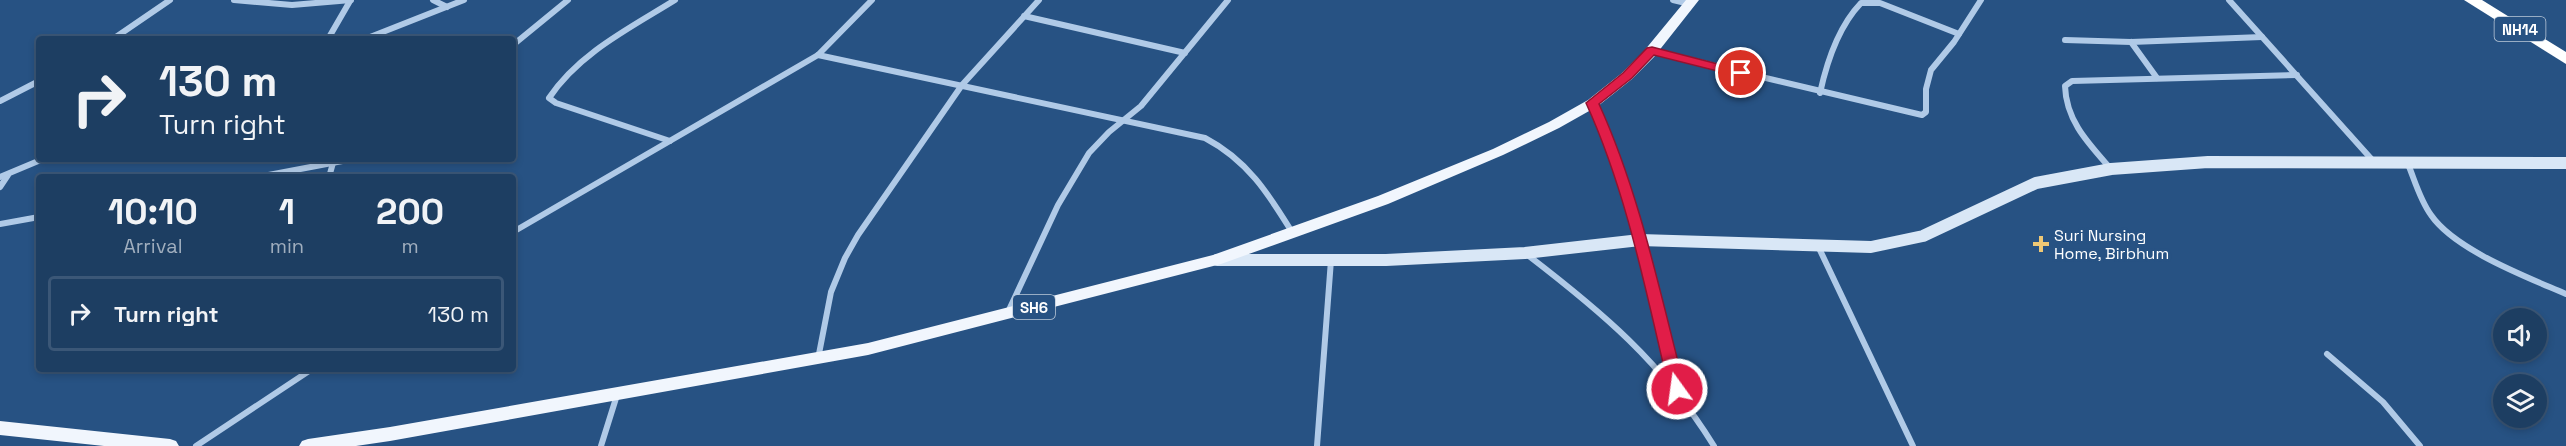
<!DOCTYPE html>
<style>
body{margin:0;font-family:"Space Grotesk",sans-serif;background:#254568;color:#f1f3f6;height:100vh;display:flex;flex-direction:column;font-size:22px;white-space:nowrap}
*{box-sizing:border-box;margin:0}
p{font-size:20px;color:#a0aebe}
.icon{flex:none;width:33px;height:33px;fill:none;stroke:currentColor;stroke-width:2;stroke-linecap:round;stroke-linejoin:round}
.map{position:relative;flex:1;overflow:hidden}
.details{position:absolute;left:36px;top:174px;width:480px;height:198px;display:flex;flex-direction:column;background:#1d3e62;border-radius:6px;box-shadow:0 3px 9px #0003,0 0 0 2px #3b5777}
.details>*{flex:none}
.banner{position:absolute;left:36px;top:36px;width:480px;height:126px;border-radius:6px;box-shadow:0 3px 9px #0003,0 0 0 2px #3b5777;background:#1d3e62;color:#f1f3f6;overflow:hidden}
.buttons{position:absolute;left:2493px;top:308px;display:grid;gap:12px}
.buttons a{display:grid;place-items:center;width:54px;height:54px;border-radius:50%;background:#1d3e62;box-shadow:0 3px 9px #0003,0 0 0 2px #3b5777;font-size:30px}
.pin{position:absolute;display:grid;place-items:center;width:51px;height:51px;color:#fff;margin:-26px;border:3px solid #fff;border-radius:50%;box-shadow:0 2px 6px #0007}
.me{position:absolute;width:66px;margin:-33px;rotate:346deg;stroke-linejoin:round;filter:drop-shadow(0 0 4px #0008)}
.turn{display:flex;align-items:center;gap:21px;height:126px;padding:0 24px;font-size:27px}
.turn .icon{width:78px;height:78px;stroke-width:2.5}
.turn b{display:block;font-size:42px;line-height:51px}
.eta{display:flex;justify-content:space-evenly;align-items:center;height:102px;text-align:center}
.eta b{font-size:36px;font-weight:800;line-height:42px}
ul{padding:0;list-style:none}
li{display:flex;align-items:center;gap:18px;height:75px;margin:0 12px 9px;padding:0 12px;border:3px solid #3b5777;border-radius:6px}
li div{flex:1}
li b{display:block;font-size:22px}
li em{font-style:normal}
.map>svg:first-child{display:block}
.lines{fill:none;stroke-linecap:round;stroke-linejoin:round}
.street{stroke:#b0cae7;stroke-width:6}
.secondary{stroke:#d9e7f6;stroke-width:12}
.primary{fill:#f1f6fd;fill-rule:evenodd}
.highway{fill:#fff;fill-rule:evenodd}
.route{fill:#e11d48;stroke:#92132f;stroke-width:1.5}
.poi-dot{fill:#efc875;stroke:#275283;stroke-width:2}
.labels{text-anchor:middle;dominant-baseline:central;stroke-width:6;stroke-linejoin:round;paint-order:stroke}
.shield{fill:#275283;stroke:#becbda;stroke-width:1.5}
.shield-label{font-size:15px;font-weight:bold;fill:#fff}
.poi-label{font-size:16px;fill:#fff;stroke:#275283;text-anchor:start}
</style>
<div class="map">
<svg width="2566" height="446" viewBox="0 0 2566 446">
<rect width="100%" height="100%" fill="#275283"/>
<g class="lines">
<!-- street -->
<g class="street">
<path d="M 234,0 L 292,5 L 351,0"/>
<path d="M 433,0 L 447,7"/>
<path d="M 1673,0 L 1690,4"/>
<path d="M 2229,0 L 2375,163"/>
<path d="M 1024,16 L 1185,53"/>
<path d="M 113,39 L 170,0"/>
<path d="M 328,39 L 350,1"/>
<path d="M 365,39 L 464,0"/>
<path d="M 2065,40 L 2131,42 L 2262,37"/>
<path d="M 2131,42 L 2157,78"/>
<path d="M 513,45 L 568,0"/>
<path d="M 1652,51 L 1922,115 L 1926,112 L 1926,89 L 1931,70 L 1954,42 L 1981,0"/>
<path d="M 818,55 L 1205,138 C 1247,160 1268,193 1292,232"/>
<path d="M 1820,93 C 1827,61 1838,27 1861,3 L 1880,3 L 1959,34"/>
<path d="M 0,101 L 39,81"/>
<path d="M 1593,103 L 1631,207 L 1677,389"/>
<path d="M 670,141 L 556,103 L 549,98 C 579,53 630,28 675,0"/>
<path d="M 2408,164 C 2415,181 2420,200 2431,215 C 2455,250 2527,277 2566,294"/>
<path d="M 2111,169 C 2089,144 2066,121 2065,86 L 2072,81 L 2297,75"/>
<path d="M 0,177 L 43,159"/>
<path d="M 258,177 L 353,159"/>
<path d="M 329,177 L 333,163"/>
<path d="M 0,187 L 8,175"/>
<path d="M 0,224 L 39,217"/>
<path d="M 513,232 L 818,55 L 872,0"/>
<path d="M 1818,246 L 1913,446"/>
<path d="M 1525,253 C 1602,312 1662,362 1714,446"/>
<path d="M 1008,312 L 1058,205 L 1089,153 L 1109,132 L 1141,106 L 1228,0"/>
<path d="M 2327,354 L 2383,402 L 2420,446"/>
<path d="M 818,359 L 831,292 L 845,258 L 858,235 L 962,85 L 1039,0"/>
<path d="M 196,446 L 312,369"/>
<path d="M 601,446 L 617,395"/>
<path d="M 1317,446 L 1331,260"/>
</g>
<!-- secondary -->
<path class="secondary" d="M 1217,260 L 1386,260 L 1525,253 L 1640,240 L 1871,247 L 1923,236 L 2036,183 L 2111,169 L 2208,162 L 2566,163"/>
<!-- primary -->
<g class="primary">
<path d="M 1686,0 L 1699,0 L 1654,57 L 1632,79 L 1598,106 L 1559,128 L 1503,155 L 1388,204 L 1221,264 L 868,355 L 390,441 L 356,446 L 299,446 L 302,441 L 308,439 L 390,427 L 868,343 L 1213,255 L 1378,196 L 1493,149 L 1549,122 L 1588,100 L 1622,73 L 1644,51 Z"/>
<path d="M 0,421 L 170,439 L 176,441 L 179,446 L 104,446 L 0,435 Z"/>
</g>
<!-- highway -->
<path class="highway" d="M 2464,0 L 2482,0 L 2566,52 L 2566,64 Z"/>
</g>
<!-- route -->
<path class="route" d="M 1652,47 L 1745,71 L 1747,73 L 1741,77 L 1654,55 L 1632,78 L 1599,104 C 1640,194 1660,293 1685,389 L 1682,393 L 1672,393 L 1669,389 C 1646,292 1627,193 1586,103 L 1623,73 L 1647,48 Z"/>
<!-- markers -->
<path class="poi-dot" d="M2038 235h6v6h6v6h-6v6h-6v-6h-6v-6h6z"/>
<g class="labels">
<!-- shield labels -->
<g class="shield">
<rect x="2494.5" y="17" width="51" height="24" rx="4.5"/>
<rect x="1013" y="295" width="42" height="24" rx="4.5"/>
</g>
<g class="shield-label">
<text x="2520" y="29">NH14</text>
<text x="1034" y="307">SH6</text>
</g>
<!-- poi labels -->
<g class="poi-label">
<text x="2054" y="235">Suri Nursing<tspan x="2054" dy="18">Home, Birbhum</tspan></text>
</g>
</g>
</svg>
<div class="buttons">
<a><svg class="icon" aria-label="sound" viewBox="0 0 24 24"><path d="M4 9h4l5-4v14l-5-4H4zM17 9q2 3 0 6"/></svg></a>
<a><svg class="icon" aria-label="layers" viewBox="0 0 24 24"><path d="M12 4l9 5-9 5-9-5zM3 14l9 5 9-5"/></svg></a>
</div>
<div class="pin" style="left:1741px;top:73px;background:#d93025"><svg class="icon" aria-label="arrive" viewBox="0 0 24 24"><path d="M6 21V4h12l-3 4 3 4H6"/></svg></div>
<svg class="me" style="left:1677px;top:389px" viewBox="-20 -20 40 40"><circle r="17" fill="#e11d48" stroke="#fff" stroke-width="3"/><path d="M0-11L8 9 0 5-8 9z" fill="#fff"/></svg>
<div class="banner">
<div class="turn"><svg class="icon" aria-label="right" viewBox="0 0 24 24"><path d="M7 20v-9h11M14 6l5 5-5 5"/></svg><div><b>130 m</b>Turn right</div></div>
</div>
<section class="details">
<div class="eta">
<div><b>10:10</b><p>Arrival</p></div>
<div><b>1</b><p>min</p></div>
<div><b>200</b><p>m</p></div>
</div>
<ul>
<li><svg class="icon" aria-label="right" viewBox="0 0 24 24"><path d="M7 20v-9h11M14 6l5 5-5 5"/></svg><div><b>Turn right</b></div><em>130 m</em></li>
</ul>
</section>
</div>
